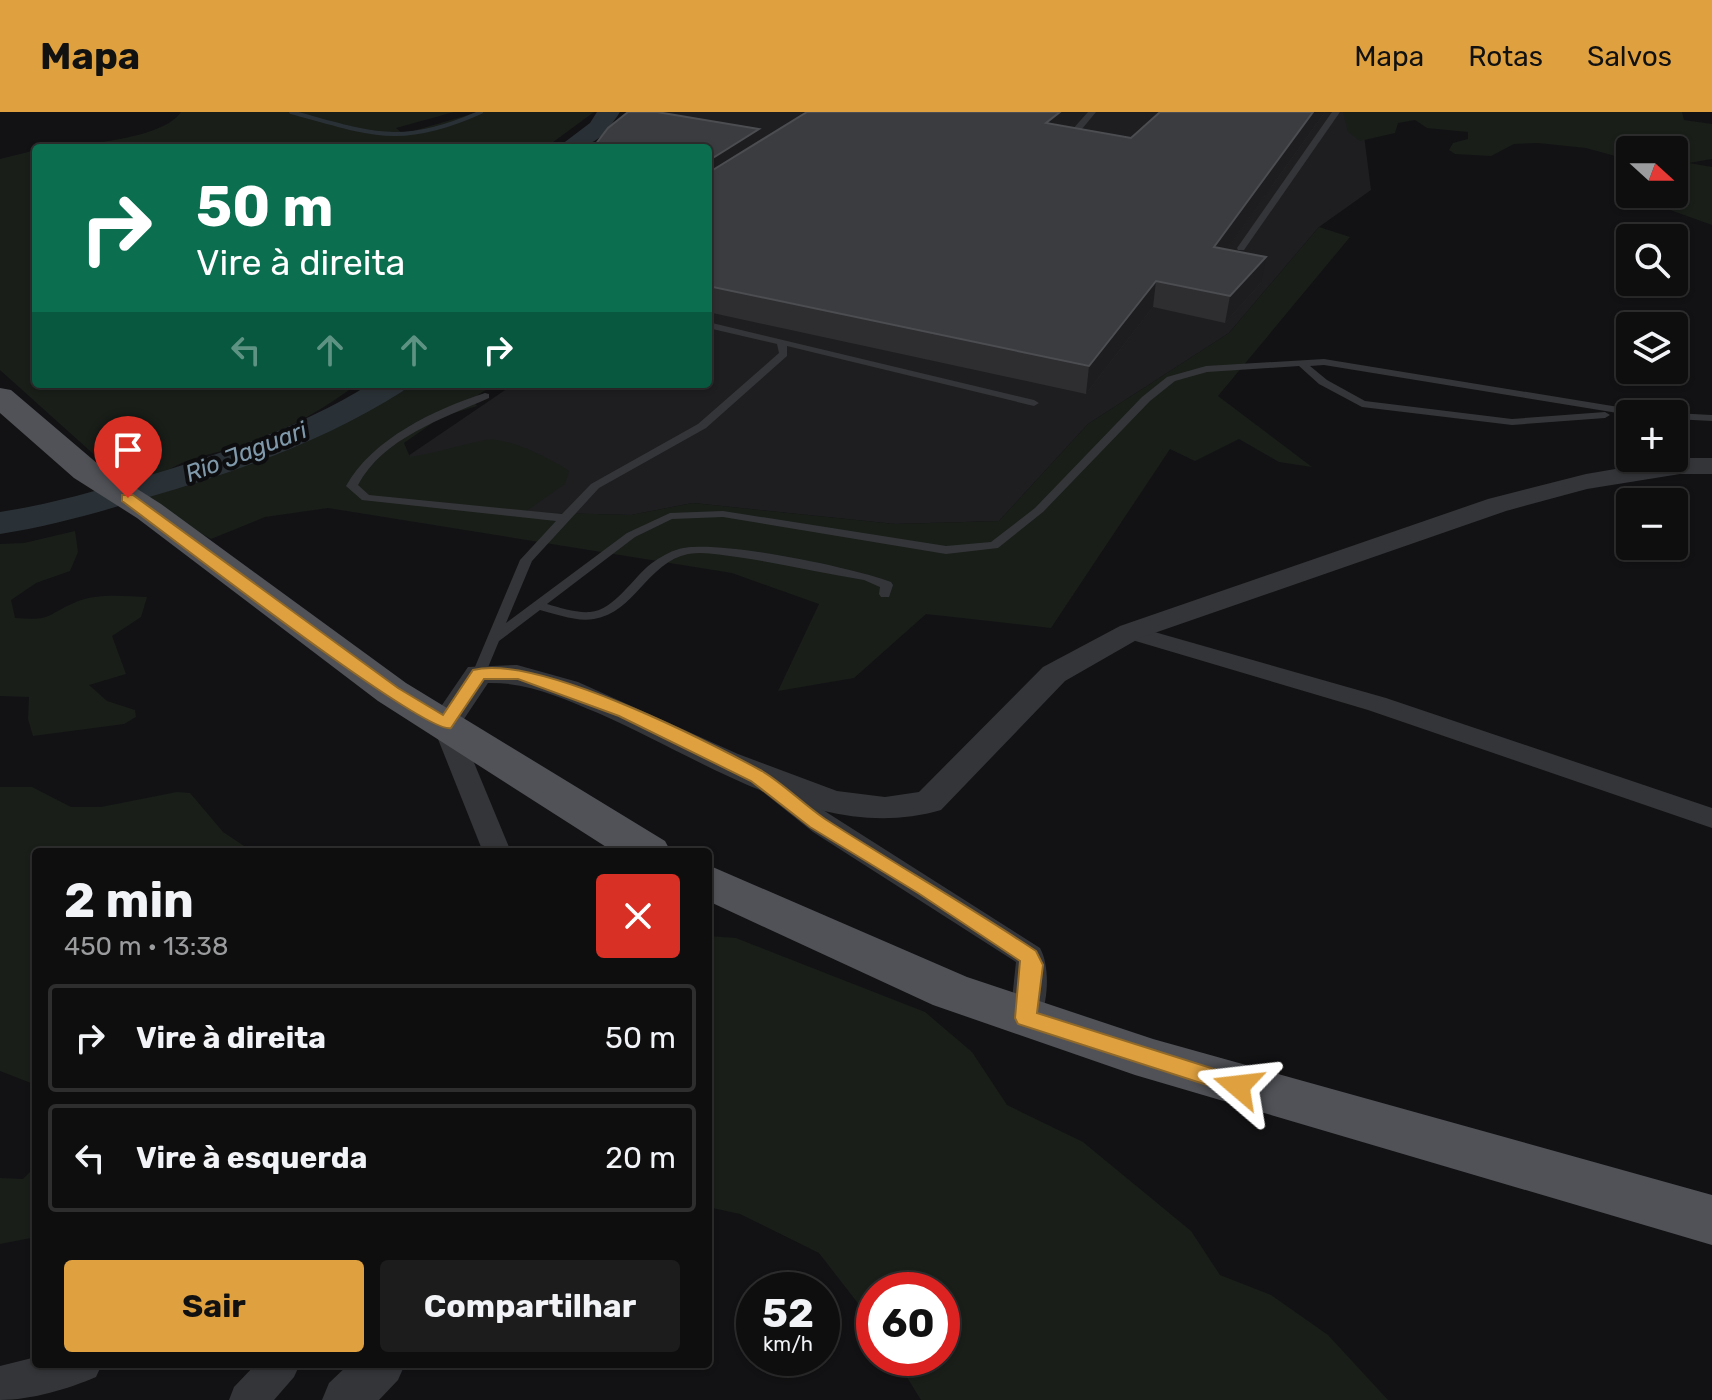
<!DOCTYPE html>
<html lang="pt">
<meta charset="utf-8">
<style>
body{margin:0;font-family:Rubik,sans-serif;background:#1c1c1d;color:#f1f3f6;height:100vh;display:flex;flex-direction:column;font-size:30px;white-space:nowrap}
*{box-sizing:border-box;margin:0}
p{font-size:26px;color:#9b9c9e}
.icon{flex:none;width:44px;height:44px;fill:none;stroke:currentColor;stroke-width:2;stroke-linecap:round;stroke-linejoin:round}
.map{position:relative;flex:1;overflow:hidden}
.details{position:absolute;left:32px;top:736px;width:680px;height:520px;display:flex;flex-direction:column;background:#0e0e0f;border-radius:8px;box-shadow:0 2px 6px #0004,0 0 0 2px #2e2e2f}
.details>*{flex:none}
.top-card{position:absolute;left:32px;top:32px;width:680px;height:244px;border-radius:8px;box-shadow:0 2px 6px #0004,0 0 0 2px #2e2e2f;background:#0b6e4f;color:#fff;overflow:hidden}
.needle{width:52px;rotate:111deg}
.tools{position:absolute;left:1616px;top:24px;display:grid;gap:16px}
.tools a{display:grid;place-items:center;width:72px;height:72px;border-radius:8px;background:#0e0e0f;box-shadow:0 2px 6px #0004,0 0 0 2px #2e2e2f;font-size:40px}
.speed{position:absolute;left:736px;top:1160px;display:flex;gap:16px;font-size:40px;font-weight:700;text-align:center}
.speed>*{display:grid;place-content:center;width:104px;height:104px;border-radius:50%;background:#0e0e0f;box-shadow:0 2px 6px #0004,0 0 0 2px #2e2e2f;line-height:1}
.speed small{font-size:20px;font-weight:400}
.speed .limit{border:12px solid #d22;background:#fff;color:#111}
.pin{position:absolute;display:grid;place-items:center;width:68px;height:68px;color:#fff;margin:-82px -34px;border-radius:50% 50% 50% 0;rotate:-45deg;box-shadow:0 0 8px #0007}
.pin .icon{rotate:45deg}
.me{position:absolute;width:88px;margin:-44px;rotate:287deg;stroke-linejoin:round;filter:drop-shadow(0 0 6px #0008)}
.turn{display:flex;align-items:center;gap:28px;height:168px;padding:0 32px;font-size:36px}
.turn .icon{width:104px;height:104px;stroke-width:2.5}
.turn b{display:block;font-size:56px;line-height:68px}
.lanes{display:flex;align-items:center;height:76px;padding:0 32px;background:#0003;justify-content:center;gap:40px;direction:ltr}
.lanes .off{opacity:.35}
.round{display:grid;place-items:center;flex:none;width:84px;height:84px;border-radius:8px;background:#1c1c1d}
.head{display:flex;align-items:center;justify-content:space-between;height:136px;padding:0 32px}
h1{font-size:48px;font-weight:700;line-height:60px}
.action{display:flex;gap:16px;margin-top:auto;padding:16px 32px}
.action a{flex:1;height:92px;border-radius:8px;background:#dfa13f;color:#111;font-size:32px;font-weight:700;line-height:92px;text-align:center}
.action a+a{background:#1c1c1d;color:#f1f3f6}
ul{padding:0;list-style:none}
li{display:flex;align-items:center;gap:24px;height:108px;margin:0 16px 12px;padding:0 16px;border:4px solid #2e2e2f;border-radius:8px}
li div{flex:1}
li b{display:block;font-size:30px}
li em{font-style:normal}
header{display:flex;align-items:center;gap:48px;box-sizing:border-box;height:112px;padding:0 40px;background:#dfa13f;color:#111}
header strong{font-size:38px}
nav{display:flex;gap:44px;margin-inline-start:auto;font-size:28px}
.map>svg:first-child{display:block}
.built{fill:#1e1e20}
.green{fill:#191e19}
.lines{fill:none;stroke-linecap:round;stroke-linejoin:round}
.stream{stroke:#2a3136;stroke-width:4}
.river{fill:#2a3136;fill-rule:evenodd}
.service{fill:#343538;fill-rule:evenodd}
.minor{fill:#343538;fill-rule:evenodd}
.tertiary{fill:#343538;fill-rule:evenodd}
.primary{fill:#505257;fill-rule:evenodd}
.wall{fill:#2e2e31}
.shaded-wall{fill:#1d1d1f}
.building{fill:#3b3c3f;stroke:#4b4d51;stroke-width:2}
.route{fill:#dfa13f;stroke:#916929;stroke-width:2}
.labels{text-anchor:middle;dominant-baseline:central;stroke-width:8;stroke-linejoin:round;paint-order:stroke}
.far-water-label{font-size:24px;font-style:italic;fill:#7f99ab;stroke:#0d0d0f}
</style>
<header>
<strong>Mapa</strong>
<nav><a>Mapa</a><a>Rotas</a><a>Salvos</a></nav>
</header>
<div class="map">
<svg width="1712" height="1288" viewBox="0 0 1712 1288">
<rect width="100%" height="100%" fill="#121214"/>
<!-- built -->
<path class="built" d="M 651,0 L 1361,0 L 1371,78 L 1319,115 L 1229,221 L 1088,312 L 999,409 L 895,412 L 693,391 L 631,403 L 473,399 L 447,383 L 470,349 L 405,346 L 514,272 L 708,272 L 708,36 Z"/>
<!-- green -->
<g class="green">
<path d="M 181,0 L 454,0 L 396,16 L 403,22 L 478,0 L 594,0 L 545,36 L 52,36 C 84,32 163,27 181,0 Z"/>
<path d="M 1343,0 L 1682,0 L 1684,8 L 1712,12 L 1712,47 L 1689,51 L 1712,55 L 1712,113 L 1662,95 L 1688,75 L 1684,66 L 1674,61 L 1674,38 L 1630,38 L 1630,48 L 1586,36 L 1538,31 L 1514,32 L 1491,44 L 1455,42 L 1449,38 L 1453,31 L 1468,27 L 1468,20 L 1427,16 L 1415,8 L 1398,11 L 1395,21 L 1360,29 L 1348,20 Z"/>
<path d="M 36,38 L 36,272 L 357,272 C 326,296 290,316 253,330 C 221,342 188,342 160,364 L 163,368 L 227,359 L 343,308 L 400,272 L 496,272 L 479,282 L 474,290 L 477,294 L 441,305 L 404,331 L 410,345 C 436,341 460,333 485,328 C 506,324 552,347 569,359 L 565,372 L 525,400 L 631,403 L 693,391 L 895,412 L 999,409 L 1088,312 L 1229,221 L 1319,115 L 1350,125 L 1218,284 L 1312,355 L 1279,350 L 1239,327 L 1195,349 L 1170,337 L 1051,516 L 926,502 L 854,566 L 778,579 L 819,492 L 732,461 L 328,396 L 265,405 L 211,427 L 167,402 L 99,347 L 0,258 L 0,47 Z"/>
<path d="M 75,419 L 78,440 L 70,459 L 36,471 L 11,488 L 15,506 C 54,509 45,503 76,490 C 97,481 124,484 147,485 L 141,505 L 112,524 L 126,562 L 89,573 L 107,589 L 135,598 L 136,605 L 124,612 L 33,624 L 28,607 L 29,585 L 0,584 L 0,432 L 24,431 Z"/>
<path d="M 0,675 L 32,675 L 71,695 L 101,695 L 177,680 L 190,681 L 223,720 L 253,740 L 36,740 L 36,973 L 0,959 Z"/>
<path d="M 708,824 L 736,826 L 925,900 L 972,940 L 1007,993 L 1083,1030 L 1191,1119 L 1220,1163 L 1271,1183 L 1328,1223 L 1388,1288 L 921,1288 L 895,1246 L 942,1246 L 942,1178 L 874,1178 L 874,1212 L 819,1141 L 740,1102 L 708,1095 Z"/>
<path d="M 36,1054 L 36,1125 L 0,1132 L 0,1066 L 23,1067 Z"/>
</g>
<g class="lines">
<!-- stream -->
<path class="stream" d="M 291,0 C 372,22 401,36 481,0"/>
<!-- river -->
<g class="river">
<path d="M 597,0 L 620,0 C 601,29 592,36 557,36 L 590,11 Z"/>
<path d="M 370,272 L 408,272 L 403,279 C 324,329 239,359 149,385 C 100,400 51,414 0,422 L 0,400 C 47,393 92,380 137,367 C 218,343 298,317 370,272 Z"/>
</g>
<!-- service -->
<g class="service">
<path d="M 1088,0 L 1096,0 L 1077,23 L 1071,23 L 1071,19 Z"/>
<path d="M 1332,0 L 1340,0 L 1244,138 L 1238,138 L 1237,136 Z"/>
<path d="M 708,210 L 1034,288 L 1039,291 L 1034,294 L 787,234 L 787,244 L 706,316 L 599,376 L 532,449 L 506,511 L 627,421 L 670,401 L 723,399 L 946,434 L 991,430 L 1035,396 L 1142,285 L 1167,265 L 1206,254 L 1324,247 L 1643,299 L 1648,302 L 1630,303 L 1324,253 L 1310,254 L 1327,268 L 1365,289 L 1512,307 L 1605,300 L 1610,303 L 1605,306 L 1512,313 L 1362,295 L 1319,272 L 1299,254 L 1207,260 L 1175,269 L 1150,289 L 1043,400 L 998,436 L 946,442 L 723,405 L 672,407 L 635,425 L 547,492 C 561,496 576,501 590,500 C 615,498 633,465 652,451 C 660,445 669,440 679,437 C 713,426 856,456 891,470 L 893,473 L 889,485 L 881,485 L 879,482 L 880,475 L 864,468 C 822,461 780,451 737,445 C 721,443 704,439 688,442 C 648,450 634,501 594,507 C 576,510 556,502 540,498 L 499,529 L 484,565 L 474,565 L 472,562 L 520,448 L 556,409 L 362,388 L 346,374 C 372,327 435,297 485,281 L 489,282 L 489,286 C 442,307 383,326 358,373 L 369,383 L 562,402 L 591,372 L 698,312 L 779,241 L 777,232 L 708,216 Z"/>
<path d="M 1674,301 L 1712,303 L 1712,309 L 1674,307 L 1674,302 L 1670,302 Z"/>
</g>
<!-- minor -->
<g class="minor">
<path d="M 1130,513 L 1386,586 L 1712,696 L 1712,716 L 1368,598 L 1122,525 L 1118,520 L 1122,515 Z"/>
<path d="M 445,604 L 454,606 L 458,612 L 511,740 L 483,740 L 432,612 L 436,606 Z"/>
<path d="M 757,656 L 1040,836 C 1051,856 1048,894 1037,915 L 1026,918 L 1015,915 L 1010,906 L 1016,850 L 813,720 L 744,665 L 748,659 Z"/>
<path d="M 36,1245 L 36,1252 L 102,1252 L 96,1265 C 68,1277 31,1288 0,1288 L 0,1254 Z"/>
<path d="M 256,1252 L 300,1252 L 294,1265 L 274,1288 L 229,1288 L 234,1275 Z"/>
</g>
<!-- tertiary -->
<g class="tertiary">
<path d="M 1680,346 L 1712,346 L 1712,362 L 1680,362 L 1587,377 L 1506,399 L 1140,526 L 1065,569 L 941,698 C 821,733 704,647 598,601 C 562,586 528,570 488,571 L 456,619 L 445,622 L 434,619 L 429,612 L 468,555 L 517,553 L 578,570 L 738,642 L 837,679 L 885,685 L 919,680 L 1043,555 L 1120,514 L 1488,387 L 1586,362 Z"/>
<path d="M 349,1252 L 405,1252 L 398,1268 L 379,1288 L 322,1288 L 329,1271 Z"/>
</g>
<!-- primary -->
<g class="primary">
<path d="M 0,276 L 11,278 L 98,352 L 161,392 L 406,571 L 665,729 L 671,740 L 614,740 L 378,589 L 137,406 L 74,366 L 0,301 Z"/>
<path d="M 708,753 L 967,865 L 1153,927 L 1712,1083 L 1712,1133 L 1135,963 L 933,893 L 708,789 Z"/>
</g>
</g>
<!-- wall -->
<path class="wall" d="M 807,0 L 1086,0 L 1068,15 L 1131,26 L 1160,0 L 1325,0 L 1227,137 L 1261,171 L 1225,211 L 1153,195 L 1086,282 L 708,200 L 708,36 L 760,29 Z"/>
<!-- shaded-wall -->
<g class="shaded-wall">
<path d="M 1060,0 L 1086,0 L 1045,35 L 1046,11 Z"/>
<path d="M 1313,0 L 1325,0 L 1210,161 L 1214,135 Z"/>
<path d="M 759,17 L 760,41 L 708,74 L 708,49 Z"/>
<path d="M 1266,145 L 1261,171 L 1225,211 L 1230,184 Z"/>
<path d="M 1156,169 L 1153,195 L 1086,282 L 1089,254 Z"/>
</g>
<!-- building -->
<g class="building">
<path d="M 628,0 L 657,0 L 759,17 L 708,49 L 708,36 L 591,36 L 595,33 L 608,16 Z"/>
<path d="M 807,0 L 1060,0 L 1046,11 L 1131,26 L 1160,0 L 1313,0 L 1214,135 L 1266,145 L 1230,184 L 1156,169 L 1089,254 L 708,174 L 708,61 Z"/>
</g>
<!-- route -->
<path class="route" d="M 122,383 L 133,383 L 398,576 L 443,603 L 473,558 C 537,542 703,627 762,659 C 784,672 803,692 825,707 C 895,752 967,793 1036,839 L 1043,853 L 1037,901 L 1246,967 L 1249,974 L 1246,980 L 1238,983 L 1018,912 L 1015,906 L 1020,849 L 918,781 L 810,715 L 751,669 L 619,604 L 518,567 L 484,567 L 451,616 C 425,624 163,419 122,389 Z"/>
<g class="labels">
<!-- far-water labels -->
<g class="far-water-label">
<text transform="translate(246 340) rotate(-21)">Rio Jaguari</text>
</g>
</g>
</svg>
<div class="tools">
<a><svg class="needle" viewBox="-14 -14 28 28"><path d="M0-13l5 13h-10z" fill="#e53935"/><path d="M0 13l5-13h-10z" fill="#9b9c9e"/></svg></a>
<a><svg class="icon" aria-label="search" viewBox="0 0 24 24"><circle cx="10" cy="10" r="6"/><path d="M15 15l6 6"/></svg></a>
<a><svg class="icon" aria-label="layers" viewBox="0 0 24 24"><path d="M12 4l9 5-9 5-9-5zM3 14l9 5 9-5"/></svg></a>
<a>+</a>
<a>−</a>
</div>
<div class="speed"><div>52<small>km/h</small></div><div class="limit">60</div></div>
<div class="pin" style="left:128px;top:386px;background:#d93025"><svg class="icon" aria-label="arrive" viewBox="0 0 24 24"><path d="M6 21V4h12l-3 4 3 4H6"/></svg></div>
<svg class="me" style="left:1238px;top:974px" viewBox="-20 -20 40 40"><path d="M0-17L14 15 0 8-14 15z" fill="#dfa13f" stroke="#fff" stroke-width="4"/></svg>
<div class="top-card">
<div class="turn"><svg class="icon" aria-label="right" viewBox="0 0 24 24"><path d="M7 20v-9h11M14 6l5 5-5 5"/></svg><div><b>50 m</b>Vire à direita</div></div>
<div class="lanes"><svg class="icon off" aria-label="left" viewBox="0 0 24 24"><path d="M17 20v-9H6M10 6l-5 5 5 5"/></svg><svg class="icon off" aria-label="ahead" viewBox="0 0 24 24"><path d="M12 20V5M6 11l6-6 6 6"/></svg><svg class="icon off" aria-label="ahead" viewBox="0 0 24 24"><path d="M12 20V5M6 11l6-6 6 6"/></svg><svg class="icon" aria-label="right" viewBox="0 0 24 24"><path d="M7 20v-9h11M14 6l5 5-5 5"/></svg></div>
</div>
<section class="details">
<div class="head"><div><h1>2 min</h1><p>450 m · 13:38</p></div><a class="round" style="background:#d93025;color:#fff"><svg class="icon" aria-label="close" viewBox="0 0 24 24"><path d="M6 6l12 12M18 6L6 18"/></svg></a></div>
<ul>
<li><svg class="icon" aria-label="right" viewBox="0 0 24 24"><path d="M7 20v-9h11M14 6l5 5-5 5"/></svg><div><b>Vire à direita</b></div><em>50 m</em></li>
<li><svg class="icon" aria-label="left" viewBox="0 0 24 24"><path d="M17 20v-9H6M10 6l-5 5 5 5"/></svg><div><b>Vire à esquerda</b></div><em>20 m</em></li>
</ul>
<div class="action"><a>Sair</a><a>Compartilhar</a></div>
</section>
</div>
